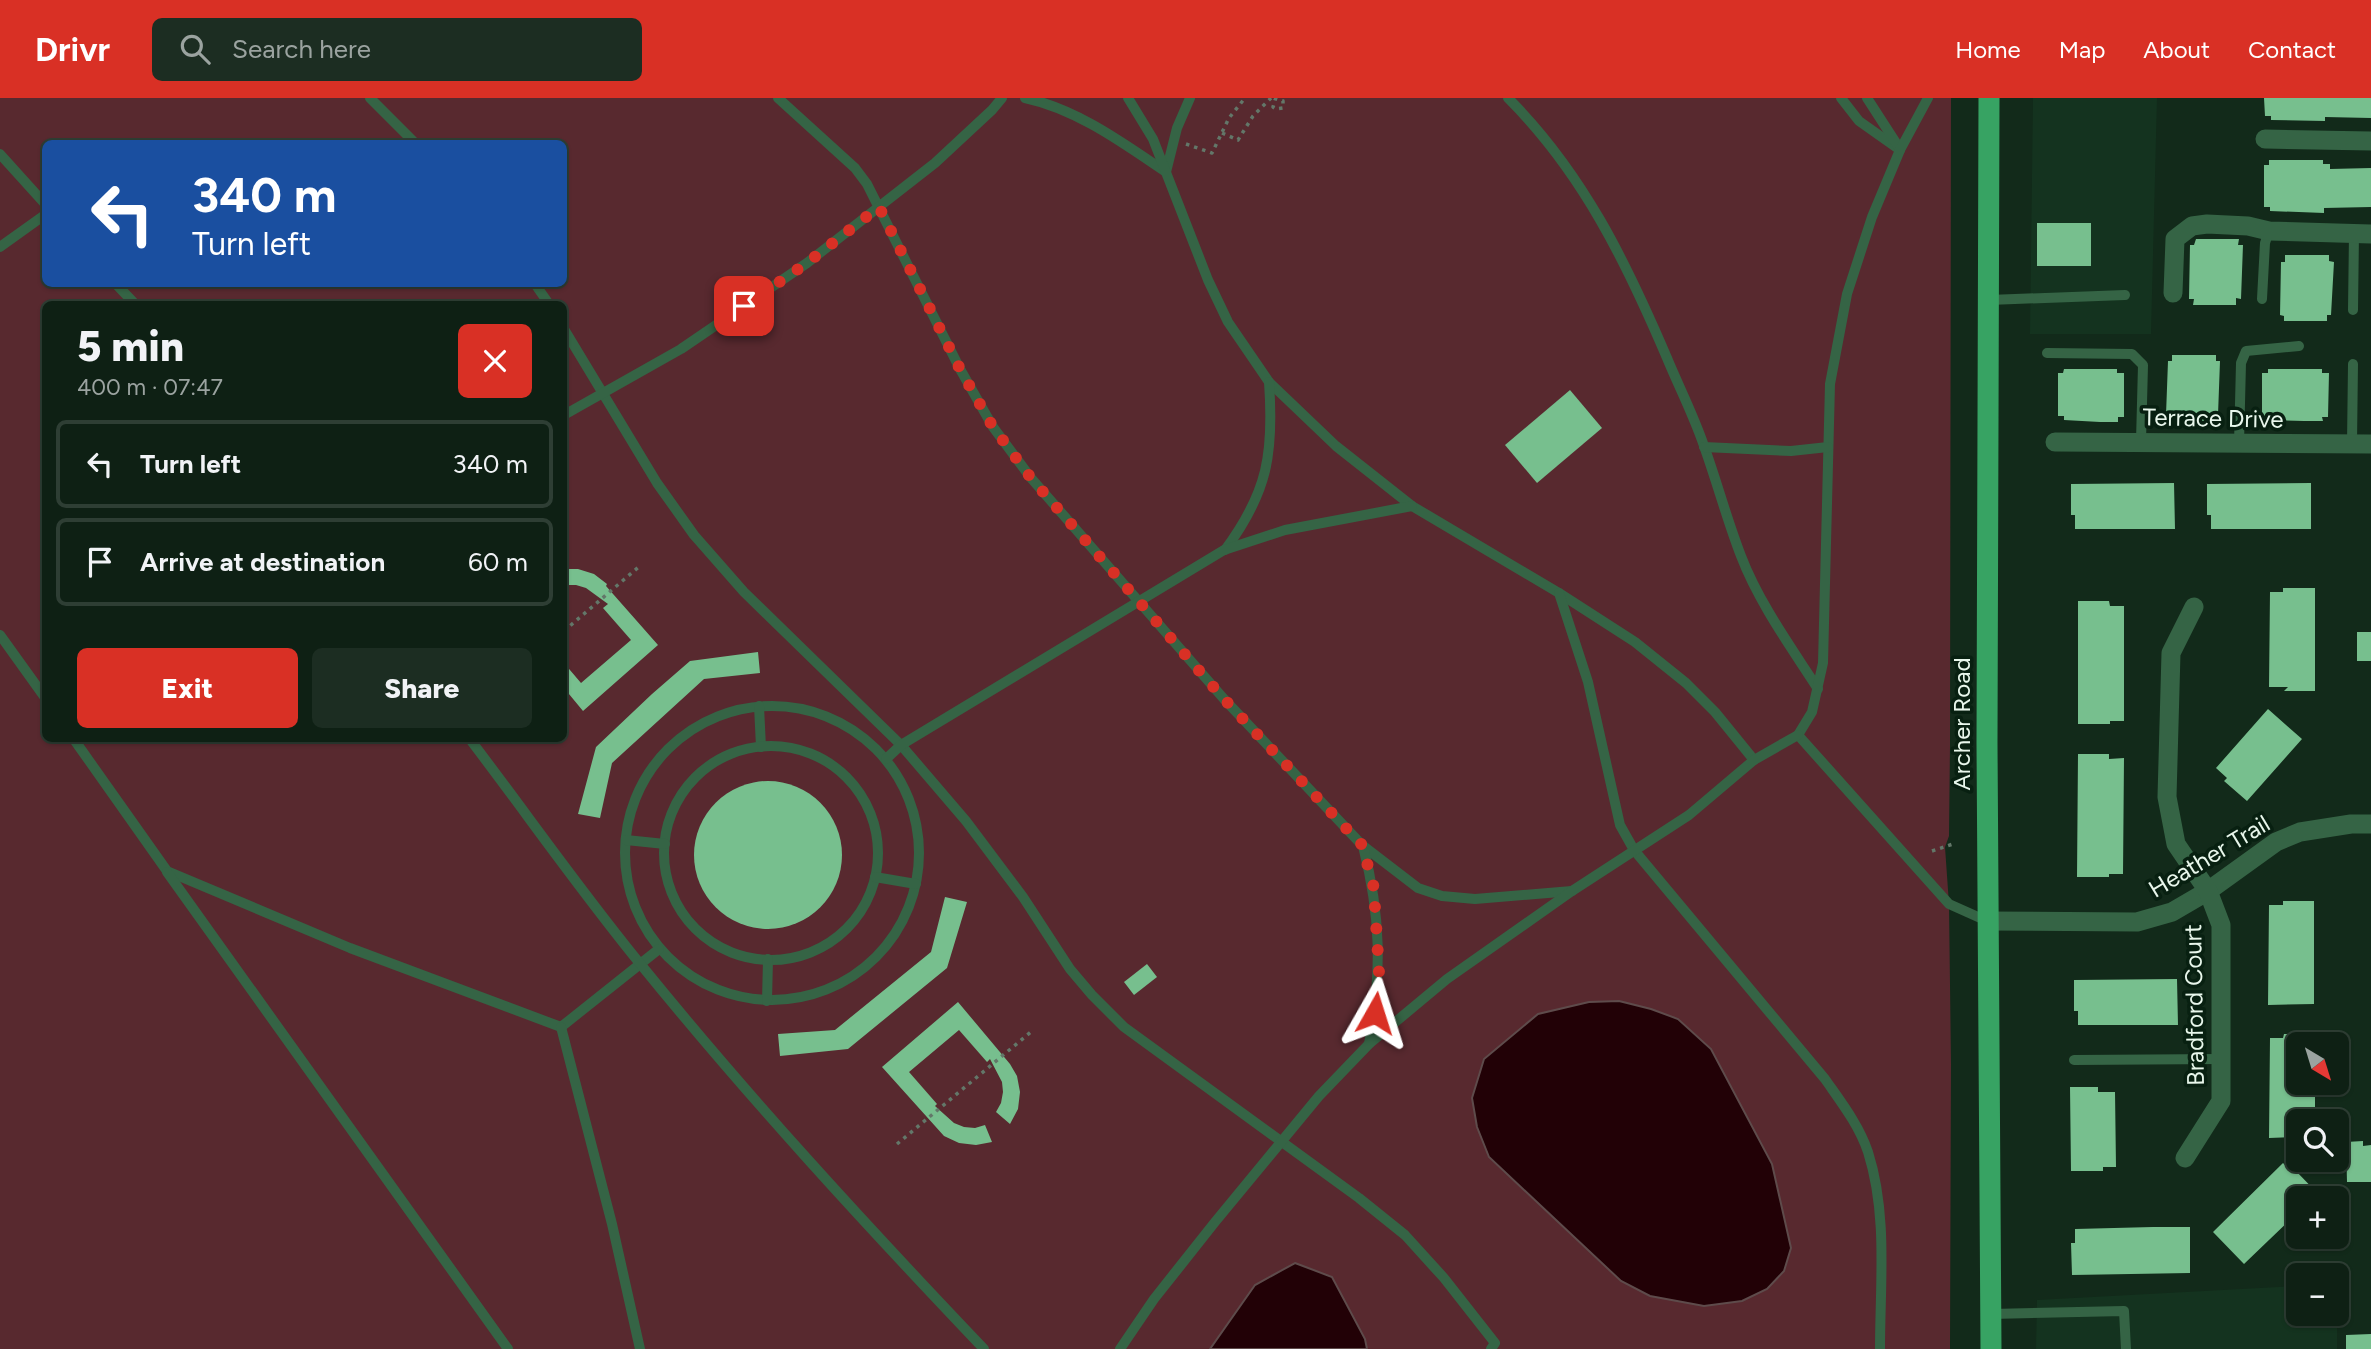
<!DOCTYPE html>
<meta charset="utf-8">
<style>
body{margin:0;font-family:Figtree,sans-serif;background:#1c2d22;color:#f1f3f6;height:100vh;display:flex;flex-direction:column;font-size:26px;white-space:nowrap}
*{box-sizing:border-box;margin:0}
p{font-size:23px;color:#9ba3a0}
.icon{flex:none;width:38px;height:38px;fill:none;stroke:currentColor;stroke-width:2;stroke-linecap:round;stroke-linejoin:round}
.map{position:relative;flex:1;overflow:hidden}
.panel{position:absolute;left:42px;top:203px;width:525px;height:441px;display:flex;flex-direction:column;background:#0e2014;border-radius:10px;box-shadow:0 2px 5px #0004,0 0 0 2px #2e3e34}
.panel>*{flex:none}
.hud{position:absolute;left:42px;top:42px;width:525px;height:147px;border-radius:10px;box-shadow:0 2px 5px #0004,0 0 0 2px #2e3e34;background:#1a4fa0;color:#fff;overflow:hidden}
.needle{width:46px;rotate:142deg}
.controls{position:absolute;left:2286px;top:934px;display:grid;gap:14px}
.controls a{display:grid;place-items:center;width:63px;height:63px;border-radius:10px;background:#0e2014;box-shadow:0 2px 5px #0004,0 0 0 2px #2e3e34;font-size:35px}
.pin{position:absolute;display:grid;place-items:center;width:60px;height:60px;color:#fff;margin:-30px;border-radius:14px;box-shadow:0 4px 10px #0006}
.me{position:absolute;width:77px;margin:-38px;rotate:6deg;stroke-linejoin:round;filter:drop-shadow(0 0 5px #0008)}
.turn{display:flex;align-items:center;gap:24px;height:147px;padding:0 35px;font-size:32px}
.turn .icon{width:91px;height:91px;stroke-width:2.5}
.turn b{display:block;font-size:49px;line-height:60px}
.round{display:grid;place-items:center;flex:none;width:74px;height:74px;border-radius:10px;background:#1c2d22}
.head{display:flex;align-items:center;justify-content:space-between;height:119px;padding:0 35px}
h1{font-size:42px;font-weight:800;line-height:52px}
.action{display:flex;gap:14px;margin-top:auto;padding:14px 35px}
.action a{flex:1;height:80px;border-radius:10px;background:#d93025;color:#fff;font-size:28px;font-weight:800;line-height:80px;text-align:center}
.action a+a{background:#1c2d22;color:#f1f3f6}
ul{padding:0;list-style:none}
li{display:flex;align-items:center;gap:21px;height:88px;margin:0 14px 10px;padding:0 21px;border:4px solid #2e3e34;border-radius:10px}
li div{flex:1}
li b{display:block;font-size:26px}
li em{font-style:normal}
header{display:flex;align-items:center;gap:42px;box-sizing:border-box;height:98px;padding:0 35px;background:#d93025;color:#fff}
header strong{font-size:33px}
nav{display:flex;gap:38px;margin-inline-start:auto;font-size:24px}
.search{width:490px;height:63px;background:#1c2d22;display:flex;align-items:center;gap:18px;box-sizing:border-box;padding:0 24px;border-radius:10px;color:#9ba3a0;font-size:26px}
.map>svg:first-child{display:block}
.built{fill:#14331f}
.green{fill:#58292f;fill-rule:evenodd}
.water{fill:#220106;stroke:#5e4b4b;stroke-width:2}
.building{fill:#77bf8e}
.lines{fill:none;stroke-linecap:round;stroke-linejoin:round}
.path{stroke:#637769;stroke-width:3.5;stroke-dasharray:3.5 5;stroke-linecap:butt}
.service{stroke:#356445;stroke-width:10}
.minor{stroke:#356445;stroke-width:19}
.primary{stroke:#37a363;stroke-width:21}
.route{stroke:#d93025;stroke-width:12;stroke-dasharray:0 21.6}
.labels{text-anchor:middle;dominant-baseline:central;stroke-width:7;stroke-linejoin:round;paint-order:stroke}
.street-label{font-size:24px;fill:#e9f7ec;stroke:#082011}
</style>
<header>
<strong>Drivr</strong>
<div class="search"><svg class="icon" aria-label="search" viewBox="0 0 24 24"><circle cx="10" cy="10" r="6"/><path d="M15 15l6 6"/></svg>Search here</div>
<nav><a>Home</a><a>Map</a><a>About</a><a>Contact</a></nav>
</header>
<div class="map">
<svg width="2371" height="1251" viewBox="0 0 2371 1251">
<rect width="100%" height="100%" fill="#122a1a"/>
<!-- built -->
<g class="built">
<path d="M 2033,0 L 2157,0 L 2151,236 L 2030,236 Z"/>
<path d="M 2337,1186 L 2337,1251 L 2036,1251 L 2037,1202 L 2298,1188 L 2298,1216 L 2336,1216 Z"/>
</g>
<!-- green -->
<path class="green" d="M 0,0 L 1951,0 L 1950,649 L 1949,738 L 1945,749 L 1949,806 L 1951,966 L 1950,1251 L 0,1251 ZM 46,46 L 564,46 L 564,186 L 46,186 ZM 46,206 L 564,206 L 564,640 L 46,640 Z"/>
<!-- water -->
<g class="water">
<path d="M 1619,903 L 1651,911 L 1678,921 L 1711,951 L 1772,1066 L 1791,1150 L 1784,1173 L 1767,1191 L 1742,1203 L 1704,1208 L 1650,1198 L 1621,1183 L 1489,1059 L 1477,1029 L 1472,1000 L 1484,961 L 1538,916 L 1589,904 Z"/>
<path d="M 1295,1165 L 1332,1179 L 1365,1241 L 1367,1251 L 1210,1251 L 1255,1187 Z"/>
</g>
<!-- building -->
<g class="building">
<path d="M 2264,0 L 2371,0 L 2371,20 L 2325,19 L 2325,23 L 2271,22 L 2271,18 L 2265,18 Z"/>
<path d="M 2269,62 L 2323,62 L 2323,66 L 2330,66 L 2330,71 L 2371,70 L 2371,109 L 2324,110 L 2324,115 L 2270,113 L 2270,109 L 2264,109 L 2264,67 L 2269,67 Z"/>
<rect x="2037" y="125" width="54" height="43"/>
<path d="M 2196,141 L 2239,141 L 2238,147 L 2243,147 L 2241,201 L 2236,200 L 2236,207 L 2193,207 L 2194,201 L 2189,201 L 2190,147 L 2194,147 Z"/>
<path d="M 2285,157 L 2329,157 L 2329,163 L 2334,164 L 2331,217 L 2327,217 L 2327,223 L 2284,223 L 2284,218 L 2280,217 L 2281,164 L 2285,164 Z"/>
<path d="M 2172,257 L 2216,257 L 2216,263 L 2220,263 L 2218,317 L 2213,317 L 2213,323 L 2171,323 L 2171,317 L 2166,317 L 2168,263 L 2172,263 Z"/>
<path d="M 2064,271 L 2117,271 L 2117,275 L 2124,275 L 2124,319 L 2118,319 L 2118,324 L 2100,324 L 2064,322 L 2064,318 L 2058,318 L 2058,275 L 2063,275 Z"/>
<path d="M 2268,271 L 2322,271 L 2322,275 L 2329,275 L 2328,319 L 2322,319 L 2323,323 L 2304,323 L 2269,322 L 2269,318 L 2262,318 L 2262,275 L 2268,275 Z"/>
<path d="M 1570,292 L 1602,330 L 1537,385 L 1505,347 Z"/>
<path d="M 2174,385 L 2175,431 L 2075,431 L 2075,417 L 2071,417 L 2071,386 Z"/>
<path d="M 2311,385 L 2311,431 L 2211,431 L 2211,417 L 2207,417 L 2207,386 Z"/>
<path d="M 564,471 L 578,471 L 594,476 L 607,486 L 606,488 L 658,547 L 583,613 L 564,590 L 564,565 L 581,585 L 631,542 L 603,510 L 608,506 L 586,490 L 576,487 L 564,487 Z"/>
<path d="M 2283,490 L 2315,490 L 2315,593 L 2284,593 L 2288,589 L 2269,589 L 2270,494 L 2283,494 Z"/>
<path d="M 2078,503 L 2109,503 L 2110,508 L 2124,508 L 2124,623 L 2110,623 L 2110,626 L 2078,626 Z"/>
<rect x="2357" y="534" width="14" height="29"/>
<path d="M 758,554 L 760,575 L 704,581 L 612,665 L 600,720 L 578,716 L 596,649 L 652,596 L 690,563 Z"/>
<path d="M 2268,611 L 2302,641 L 2247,703 L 2224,683 L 2227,680 L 2216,670 Z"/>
<path d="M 2078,656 L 2109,656 L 2109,661 L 2124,660 L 2123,776 L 2109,776 L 2109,779 L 2077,779 Z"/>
<circle cx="768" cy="757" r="74"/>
<path d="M 945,799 L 967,804 L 947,870 L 848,951 L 780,958 L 778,936 L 835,932 L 931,854 Z"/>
<path d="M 2283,803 L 2314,803 L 2314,906 L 2268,907 L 2269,807 L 2283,807 Z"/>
<path d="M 1147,866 L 1157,879 L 1134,897 L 1124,884 Z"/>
<path d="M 2177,881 L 2178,927 L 2078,927 L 2078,913 L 2074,913 L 2074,882 Z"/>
<path d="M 958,904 L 1010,966 L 1017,978 L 1020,994 L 1018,1011 L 1010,1026 L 996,1014 L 1001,1005 L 1003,994 L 1002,984 L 990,961 L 987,964 L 959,932 L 909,974 L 937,1006 L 935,1008 L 954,1025 L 964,1029 L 975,1030 L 985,1027 L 992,1044 L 976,1047 L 959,1045 L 944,1038 L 882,969 Z"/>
<path d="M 2284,936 L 2298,936 L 2298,985 L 2315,985 L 2315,1024 L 2298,1024 L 2298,1039 L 2269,1040 L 2270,940 L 2283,940 Z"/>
<path d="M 2070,989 L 2098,989 L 2098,994 L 2115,994 L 2116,1069 L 2103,1069 L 2103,1073 L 2071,1073 Z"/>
<path d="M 2363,1043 L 2363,1048 L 2371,1047 L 2371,1084 L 2347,1084 L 2346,1044 Z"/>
<path d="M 2283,1065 L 2293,1075 L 2295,1072 L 2323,1101 L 2298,1101 L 2298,1114 L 2244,1166 L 2213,1134 Z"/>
<path d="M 2153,1129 L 2190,1129 L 2190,1175 L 2072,1177 L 2071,1145 L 2075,1145 L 2075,1131 Z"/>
<path d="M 2371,1236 L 2371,1251 L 2346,1251 L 2346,1237 Z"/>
</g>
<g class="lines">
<!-- path -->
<g class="path">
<path d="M 1274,0 L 1283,3 L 1283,10 L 1276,11 L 1273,9 L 1275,2"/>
<path d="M 1222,35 L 1238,42 L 1253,18 L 1271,0"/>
<path d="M 1186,46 L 1212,55 L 1229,20 L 1245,0"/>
<path d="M 564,533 L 641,467"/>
<path d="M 1932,753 L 1956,745"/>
<path d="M 897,1046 L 1032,933"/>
</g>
<!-- service -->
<g class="service">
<path d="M 370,0 L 416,46"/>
<path d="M 778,0 L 855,70 L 867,86 L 960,271 L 993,329 L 1031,380 L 1224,601 L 1362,747 L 1418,790 L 1442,798 L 1475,801 L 1572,793"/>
<path d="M 1025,0 C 1077,11 1123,45 1166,74 L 1177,30 L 1190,0"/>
<path d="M 1128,0 L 1153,41 L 1208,182 L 1228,224 L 1269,284 L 1336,348 L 1412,408 L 1559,495 L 1635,544 L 1686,585 L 1715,614 L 1754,662"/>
<path d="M 1508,0 C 1583,75 1626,164 1667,260 C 1679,289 1694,318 1704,348 C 1717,384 1727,422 1741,458 C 1759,505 1791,549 1818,591"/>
<path d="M 1841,0 L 1859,23 L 1900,52"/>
<path d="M 1867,0 L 1898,48"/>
<path d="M 1928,0 L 1900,52 L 1872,119 L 1847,196 L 1830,286 L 1823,565 L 1812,614 L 1798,637 L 1949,806 L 1987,823"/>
<path d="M 0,56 L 46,107"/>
<path d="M 0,149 L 46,116"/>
<path d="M 116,186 L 135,206"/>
<path d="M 535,186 L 549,206"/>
<path d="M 2262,201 L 2265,145 L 2269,133"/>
<path d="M 1989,202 L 2125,197"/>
<path d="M 2353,212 L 2354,135"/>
<path d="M 564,231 L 657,385 L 694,437 L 744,494 L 901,647 L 966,723 L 1023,799 L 1070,871 L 1092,897 L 1124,929 L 1359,1100 L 1405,1137 L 1444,1180 L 1495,1245 L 1491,1251"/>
<path d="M 2047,255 L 2132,256 L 2143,267 L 2141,343"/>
<path d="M 564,317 L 681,251 L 807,165 L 935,65 L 992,12 L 1002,0"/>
<path d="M 2352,345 L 2353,266"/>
<path d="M 2239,346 L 2241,265 L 2246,253 L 2299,248"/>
<path d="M 1704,349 L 1791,353 L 1828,349"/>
<path d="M 1225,452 C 1268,394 1274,355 1269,284"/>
<path d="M 1559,495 L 1588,584 L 1620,727 L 1634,752 L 1825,981 C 1841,1004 1859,1027 1868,1054 C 1888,1117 1880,1186 1880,1251"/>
<path d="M 0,537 L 46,601"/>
<circle cx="772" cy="755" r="147"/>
<path d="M 759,608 L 761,649"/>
<path d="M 73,640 L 167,773 L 350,850 L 561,929 L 659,851"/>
<path d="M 469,640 C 527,716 582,795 642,868 C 750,1001 866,1127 984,1251"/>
<circle cx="771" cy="755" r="107"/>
<path d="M 886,661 L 901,647 L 1224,452 L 1285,432 L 1412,408"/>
<path d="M 626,742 L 665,746"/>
<path d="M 1363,748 C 1381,818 1382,874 1369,946"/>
<path d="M 167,774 L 508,1251"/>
<path d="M 875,779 L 916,786"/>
<path d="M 767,903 L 768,861"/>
<path d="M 561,929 L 612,1126 L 640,1251"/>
<path d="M 2074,962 L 2221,961"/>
<path d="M 1991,1216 L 2124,1213 L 2126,1251"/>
<path d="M 1120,1251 L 1154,1201 L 1215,1124 L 1319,998 L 1369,946 L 1447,881 L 1572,793 L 1689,717 L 1754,662 L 1798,637"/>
</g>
<!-- minor -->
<g class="minor">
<path d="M 2265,41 L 2371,43"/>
<path d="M 2173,195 L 2175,141 L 2192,128 L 2207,126 L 2248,128 L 2269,133 L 2371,136"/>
<path d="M 2055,344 L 2371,346"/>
<path d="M 1988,823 L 2137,824 L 2172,814 L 2208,793 L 2276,744 L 2300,734 L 2351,726 L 2371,726"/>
<path d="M 2185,1060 L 2221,1003 L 2221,827 L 2208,793 L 2176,746 L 2167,699 L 2171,555 L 2194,509"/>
</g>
<!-- primary -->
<path class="primary" d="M 1989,0 L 1987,645 L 1991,1251"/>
</g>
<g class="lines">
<!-- route -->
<path class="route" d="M 744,208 L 807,165 L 879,109 L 960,271 L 993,329 L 1031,380 L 1224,601 L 1362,747 L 1374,790 L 1375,810 L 1379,873 L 1375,915"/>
</g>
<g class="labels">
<!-- street labels -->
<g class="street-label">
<text transform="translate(2213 320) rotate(1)">Terrace Drive</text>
<text transform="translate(1961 626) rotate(-90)">Archer Road</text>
<text transform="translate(2209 758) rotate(-31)">Heather Trail</text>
<text transform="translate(2194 907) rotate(-91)">Bradford Court</text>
</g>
</g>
</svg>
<div class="controls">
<a><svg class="needle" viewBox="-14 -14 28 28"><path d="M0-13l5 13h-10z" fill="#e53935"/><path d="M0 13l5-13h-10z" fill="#9ba3a0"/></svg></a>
<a><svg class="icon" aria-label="search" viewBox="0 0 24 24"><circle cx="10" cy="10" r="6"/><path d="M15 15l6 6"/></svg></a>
<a>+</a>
<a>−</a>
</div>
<div class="pin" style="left:744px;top:208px;background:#d93025"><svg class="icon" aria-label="arrive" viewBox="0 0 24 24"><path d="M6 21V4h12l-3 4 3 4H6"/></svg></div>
<svg class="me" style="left:1375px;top:915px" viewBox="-20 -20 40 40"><path d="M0-17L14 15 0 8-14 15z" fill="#d93025" stroke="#fff" stroke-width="4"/></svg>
<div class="hud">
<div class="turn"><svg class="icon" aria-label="left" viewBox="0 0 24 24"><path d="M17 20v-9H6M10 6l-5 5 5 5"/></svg><div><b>340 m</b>Turn left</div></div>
</div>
<section class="panel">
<div class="head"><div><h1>5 min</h1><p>400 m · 07:47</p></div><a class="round" style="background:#d93025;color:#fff"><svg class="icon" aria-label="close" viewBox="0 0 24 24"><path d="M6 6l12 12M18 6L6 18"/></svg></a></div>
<ul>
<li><svg class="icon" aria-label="left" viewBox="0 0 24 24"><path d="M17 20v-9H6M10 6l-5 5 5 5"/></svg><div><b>Turn left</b></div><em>340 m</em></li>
<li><svg class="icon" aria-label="arrive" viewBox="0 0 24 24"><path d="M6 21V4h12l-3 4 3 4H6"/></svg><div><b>Arrive at destination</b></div><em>60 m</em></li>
</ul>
<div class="action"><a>Exit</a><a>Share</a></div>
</section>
</div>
